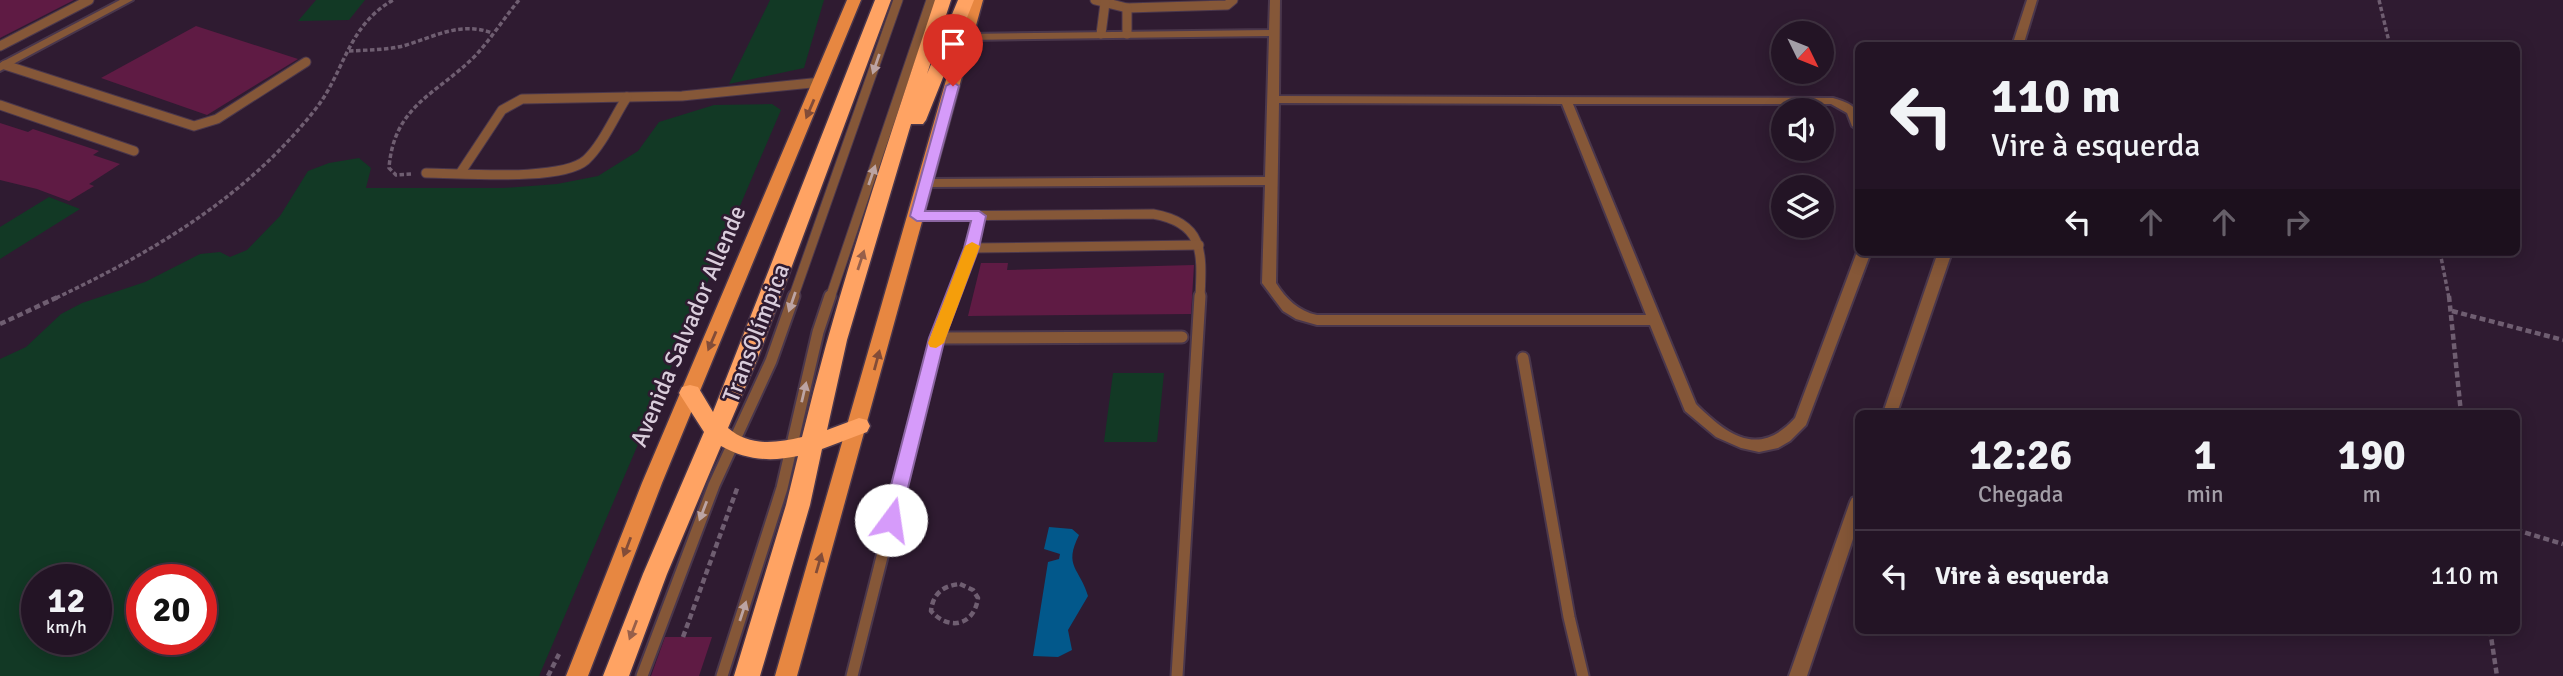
<!DOCTYPE html>
<html lang="pt">
<meta charset="utf-8">
<style>
body{margin:0;font-family:Signika,sans-serif;background:#2f2132;color:#f1f3f6;height:100vh;display:flex;flex-direction:column;font-size:26px;white-space:nowrap}
*{box-sizing:border-box;margin:0}
p{font-size:23px;color:#a39ea7}
.icon{flex:none;width:38px;height:38px;fill:none;stroke:currentColor;stroke-width:2;stroke-linecap:round;stroke-linejoin:round}
.map{position:relative;flex:1;overflow:hidden}
.drawer{position:absolute;left:1855px;top:410px;width:665px;height:224px;display:flex;flex-direction:column;background:#231425;border-radius:10px;box-shadow:0 4px 18px #0003,0 0 0 2px #403342}
.drawer>*{flex:none}
.hud{position:absolute;left:1855px;top:42px;width:665px;height:214px;border-radius:10px;box-shadow:0 4px 18px #0003,0 0 0 2px #403342;background:#231425;color:#f1f3f6;overflow:hidden}
.needle{width:46px;rotate:133deg}
.fabs{position:absolute;left:1771px;top:21px;display:grid;gap:14px}
.fabs a{display:grid;place-items:center;width:63px;height:63px;border-radius:50%;background:#231425;box-shadow:0 4px 18px #0003,0 0 0 2px #403342;font-size:35px}
.speed{position:absolute;left:21px;top:564px;display:flex;gap:14px;font-size:35px;font-weight:700;text-align:center}
.speed>*{display:grid;place-content:center;width:91px;height:91px;border-radius:50%;background:#231425;box-shadow:0 4px 18px #0003,0 0 0 2px #403342;line-height:1}
.speed small{font-size:18px;font-weight:400}
.speed .limit{border:10px solid #d22;background:#fff;color:#111}
.pin{position:absolute;display:grid;place-items:center;width:60px;height:60px;color:#fff;margin:-72px -30px;border-radius:50% 50% 50% 0;rotate:-45deg;box-shadow:0 0 7px #0007}
.pin .icon{rotate:45deg}
.me{position:absolute;width:77px;margin:-38px;rotate:14deg;stroke-linejoin:round;filter:drop-shadow(0 0 5px #0008)}
.turn{display:flex;align-items:center;gap:24px;height:147px;padding:0 21px;font-size:32px}
.turn .icon{width:91px;height:91px;stroke-width:2.5}
.turn b{display:block;font-size:49px;line-height:60px}
.lanes{display:flex;align-items:center;height:66px;padding:0 21px;background:#0003;justify-content:center;gap:35px;direction:ltr}
.lanes .off{opacity:.35}
.eta{display:flex;justify-content:space-evenly;align-items:center;height:119px;text-align:center}
.eta b{font-size:42px;font-weight:700;line-height:49px}
ul{padding:0;list-style:none}
li{display:flex;align-items:center;gap:21px;height:91px;padding:0 21px;border-top:2px solid #403342}
li div{flex:1}
li b{display:block;font-size:26px}
li em{font-style:normal}
.map>svg:first-child{display:block}
.green{fill:#123925;fill-rule:evenodd}
.water{fill:#02588b}
.building{fill:#5f1b44}
.lines{fill:none;stroke-linecap:round;stroke-linejoin:round}
.lane-far1-casing{stroke:#4a374c;stroke-width:11}
.lane-casing{stroke:#4a374c;stroke-width:15}
.street-casing{stroke:#4a374c;stroke-width:4}
.primary-casing{stroke:#4a374c;stroke-width:3}
.highway-casing{stroke:#4a374c;stroke-width:3}
.path-far1{stroke:#6f5e71;stroke-width:3.5;stroke-dasharray:4.5 2.5;stroke-linecap:butt}
.path{stroke:#6f5e71;stroke-width:4.5;stroke-dasharray:6 3.5;stroke-linecap:butt}
.lane-far1{stroke:#855738;stroke-width:9}
.lane{stroke:#855738;stroke-width:11}
.street{fill:#855738;fill-rule:evenodd}
.primary{fill:#e78741;fill-rule:evenodd}
.highway{fill:#ffa363;fill-rule:evenodd}
.oneway{fill:#bca4a3}
.oneway2{fill:#824c38}
.oneway3{fill:#975f4a}
.route{fill:#d69bfa;stroke:#8b65a2;stroke-width:2}
.slow{fill:#f59e0b}
.labels{text-anchor:middle;dominant-baseline:central;stroke-width:5;stroke-linejoin:round;paint-order:stroke}
.street-label{font-size:24px;fill:#dacddc;stroke:#2f1b31}
</style>
<div class="map">
<svg width="2563" height="676" viewBox="0 0 2563 676">
<rect width="100%" height="100%" fill="#2f1b31"/>
<!-- green -->
<g class="green">
<path d="M 316,0 L 365,0 L 349,20 L 298,21 Z"/>
<path d="M 770,0 L 824,0 L 804,68 L 729,84 Z"/>
<path d="M 772,104 L 781,110 L 539,676 L 0,676 L 0,359 L 26,347 L 61,314 L 82,303 L 145,282 L 200,254 L 220,252 L 230,257 L 247,250 L 280,216 L 308,171 L 329,163 L 359,158 L 371,168 L 366,188 L 503,188 L 557,184 L 598,176 L 638,151 L 659,122 L 714,105 ZM 96,579 L 96,639 L 37,639 L 37,579 ZM 201,579 L 201,639 L 142,639 L 142,579 Z"/>
<path d="M 49,197 L 80,209 L 0,259 L 0,227 Z"/>
<path d="M 1113,373 L 1164,373 L 1157,442 L 1104,442 Z"/>
</g>
<!-- water -->
<path class="water" d="M 1049,527 L 1072,529 L 1079,535 C 1063,567 1080,568 1088,596 L 1068,630 L 1072,650 L 1058,657 L 1033,656 L 1048,562 L 1059,559 L 1060,554 L 1044,549 Z"/>
<!-- building -->
<g class="building">
<path d="M 0,0 L 74,0 L 0,38 Z"/>
<path d="M 196,26 L 298,59 L 207,115 L 101,78 Z"/>
<path d="M 0,123 L 28,132 L 33,129 L 99,151 L 93,155 L 120,164 L 89,184 L 94,186 L 69,201 L 37,189 L 0,180 Z"/>
<path d="M 981,263 L 1008,263 L 1007,270 L 1194,265 L 1191,314 L 968,316 Z"/>
<path d="M 665,637 L 712,637 L 699,676 L 651,676 Z"/>
</g>
<g class="lines">
<!-- lane-far1 casing -->
<g class="lane-far1-casing">
<g id="lane-far1">
<path d="M 1095,0 L 1127,8 L 1227,5 L 1233,0"/>
<path d="M 1127,8 L 1127,34"/>
<path d="M 1101,34 L 1105,3"/>
<path d="M 0,46 L 89,0"/>
<path d="M 5,65 L 194,126 L 217,119 L 306,62"/>
<path d="M 0,105 L 134,151"/>
<path d="M 461,172 L 502,110 L 522,99 L 682,96 L 822,82"/>
<path d="M 426,173 C 461,173 561,182 586,160 C 603,144 614,117 627,97"/>
<path d="M 917,216 L 1153,214 C 1205,223 1202,253 1200,298"/>
<path d="M 972,248 L 1199,245"/>
<path d="M 793,298 L 898,0"/>
<path d="M 830,298 L 931,0"/>
<path d="M 953,298 L 972,248 L 979,216"/>
</g>
</g>
<!-- lane casing -->
<g class="lane-casing">
<g id="lane">
<path d="M 937,338 L 1182,337"/>
<path d="M 1523,358 L 1569,617 L 1583,676"/>
<path d="M 642,676 L 714,485 L 771,361 L 794,296"/>
<path d="M 722,676 L 782,488 L 818,332 L 830,296"/>
<path d="M 852,676 L 937,338 L 953,296"/>
<path d="M 1177,676 L 1200,296"/>
</g>
</g>
<!-- street casing -->
<g class="street-casing">
<g id="street">
<path d="M 120,0 L 133,0 L 0,71 L 0,63 Z"/>
<path d="M 1270,0 L 1280,0 L 1279,96 L 1833,98 C 1854,104 1860,108 1858,130 L 1852,126 L 1847,113 L 1831,104 L 1573,104 L 1696,404 C 1728,436 1759,458 1795,418 L 1857,252 L 1871,252 L 1806,425 L 1790,441 L 1778,448 L 1759,452 L 1741,448 L 1716,437 L 1685,411 L 1650,325 L 1317,325 L 1296,319 L 1283,311 L 1262,283 L 1265,185 L 926,187 L 920,183 L 926,179 L 1265,177 L 1269,36 L 966,40 L 960,37 L 966,34 L 1269,30 ZM 1279,103 L 1562,104 L 1646,315 L 1317,315 C 1298,311 1286,299 1276,283 Z"/>
<path d="M 2027,0 L 2037,0 L 2023,46 L 2012,46 Z"/>
<path d="M 1938,252 L 1952,252 L 1897,413 L 1883,413 Z"/>
<path d="M 1858,496 L 1858,524 L 1807,676 L 1789,676 L 1850,502 L 1852,498 Z"/>
</g>
</g>
<!-- primary casing -->
<g class="primary-casing">
<g id="primary">
<path d="M 847,0 L 861,0 L 662,483 L 588,676 L 566,676 L 642,483 Z"/>
<path d="M 969,0 L 983,0 L 797,676 L 775,676 Z"/>
</g>
</g>
<!-- highway casing -->
<g class="highway-casing">
<path id="highway" d="M 875,0 L 891,0 L 757,360 L 728,428 C 750,447 776,443 802,437 C 838,289 887,145 935,0 L 951,0 L 927,74 L 958,0 L 974,0 L 926,120 L 923,124 L 911,124 L 847,340 L 827,430 L 859,418 L 867,420 L 870,426 L 867,432 L 822,449 L 810,505 L 760,676 L 734,676 L 786,505 L 798,456 C 770,462 746,460 721,446 L 667,574 L 629,676 L 603,676 L 643,574 L 704,432 L 679,393 L 682,387 L 690,385 L 698,387 L 713,412 Z"/>
</g>
<!-- path-far1 -->
<g class="path-far1">
<path d="M 2379,0 L 2390,46"/>
<path d="M 349,51 C 367,50 385,50 403,46 C 434,37 460,21 492,33"/>
<path d="M 411,174 L 396,175 L 389,168 C 394,105 436,95 475,56 C 491,39 504,18 519,0"/>
<path d="M 2440,252 L 2449,298"/>
<path d="M 56,298 C 153,252 246,197 314,111 C 345,73 346,27 393,0"/>
</g>
<!-- path -->
<g class="path">
<path d="M 2449,296 L 2461,413"/>
<path d="M 2452,311 L 2563,340"/>
<path d="M 0,324 L 60,296"/>
<path d="M 2516,530 L 2563,544"/>
<path d="M 960,584 L 973,590 L 978,598 C 974,626 949,631 931,611 C 933,593 943,586 960,584 Z"/>
<path d="M 2490,630 L 2497,676"/>
<path d="M 683,637 L 738,486"/>
<path d="M 548,676 L 559,654"/>
</g>
<!-- lane-far1 -->
<use href="#lane-far1" class="lane-far1"/>
<!-- lane -->
<use href="#lane" class="lane"/>
<!-- street -->
<use href="#street" class="street"/>
<!-- primary -->
<use href="#primary" class="primary"/>
<!-- highway -->
<use href="#highway" class="highway"/>
</g>
<!-- one-way arrows -->
<defs><path id="oneway-solid" d="M-6-.8H1V-3.2L6.5 0L1 3.2V.8H-6Z" transform="scale(1.75)"/></defs>
<g class="oneway">
<use href="#oneway-solid" transform="translate(876 64) rotate(109)"/>
<use href="#oneway-solid" transform="translate(872 175) rotate(-71)"/>
<use href="#oneway-solid" transform="translate(792 302) rotate(109)"/>
<use href="#oneway-solid" transform="translate(804 392) rotate(-77)"/>
<use href="#oneway-solid" transform="translate(703 511) rotate(111)"/>
<use href="#oneway-solid" transform="translate(743 611) rotate(-72)"/>
</g>
<g class="oneway2">
<use href="#oneway-solid" transform="translate(810 109) rotate(113)"/>
<use href="#oneway-solid" transform="translate(712 341) rotate(113)"/>
<use href="#oneway-solid" transform="translate(877 360) rotate(-75)"/>
<use href="#oneway-solid" transform="translate(627 547) rotate(111)"/>
<use href="#oneway-solid" transform="translate(819 563) rotate(-74)"/>
</g>
<g class="oneway3">
<use href="#oneway-solid" transform="translate(861 260) rotate(-72)"/>
<use href="#oneway-solid" transform="translate(633 630) rotate(111)"/>
</g>
<!-- route -->
<path class="route" d="M 953,82 L 959,86 L 925,211 L 979,211 L 986,216 L 979,248 L 945,338 L 900,520 L 898,525 L 891,527 L 885,525 L 882,520 L 929,338 L 964,248 L 971,221 L 917,221 L 910,216 L 946,86 Z"/>
<!-- slow -->
<path class="slow" d="M 972,242 L 980,246 L 944,343 L 936,348 L 930,347 L 928,343 L 965,246 Z"/>
<g class="labels">
<!-- street labels -->
<g class="street-label">
<text transform="translate(688 326) rotate(-67)">Avenida Salvador Allende</text>
<text transform="translate(756 333) rotate(-69)">TransOlímpica</text>
</g>
</g>
</svg>
<div class="fabs">
<a><svg class="needle" viewBox="-14 -14 28 28"><path d="M0-13l5 13h-10z" fill="#e53935"/><path d="M0 13l5-13h-10z" fill="#a39ea7"/></svg></a>
<a><svg class="icon" aria-label="sound" viewBox="0 0 24 24"><path d="M4 9h4l5-4v14l-5-4H4zM17 9q2 3 0 6"/></svg></a>
<a><svg class="icon" aria-label="layers" viewBox="0 0 24 24"><path d="M12 4l9 5-9 5-9-5zM3 14l9 5 9-5"/></svg></a>
</div>
<div class="speed"><div>12<small>km/h</small></div><div class="limit">20</div></div>
<div class="pin" style="left:953px;top:86px;background:#d93025"><svg class="icon" aria-label="arrive" viewBox="0 0 24 24"><path d="M6 21V4h12l-3 4 3 4H6"/></svg></div>
<svg class="me" style="left:891px;top:520px" viewBox="-20 -20 40 40"><circle r="19" fill="#fff"/><path d="M0-13L10 11 0 6-10 11z" fill="#d69bfa"/></svg>
<div class="hud">
<div class="turn"><svg class="icon" aria-label="left" viewBox="0 0 24 24"><path d="M17 20v-9H6M10 6l-5 5 5 5"/></svg><div><b>110 m</b>Vire à esquerda</div></div>
<div class="lanes"><svg class="icon" aria-label="left" viewBox="0 0 24 24"><path d="M17 20v-9H6M10 6l-5 5 5 5"/></svg><svg class="icon off" aria-label="ahead" viewBox="0 0 24 24"><path d="M12 20V5M6 11l6-6 6 6"/></svg><svg class="icon off" aria-label="ahead" viewBox="0 0 24 24"><path d="M12 20V5M6 11l6-6 6 6"/></svg><svg class="icon off" aria-label="right" viewBox="0 0 24 24"><path d="M7 20v-9h11M14 6l5 5-5 5"/></svg></div>
</div>
<section class="drawer">
<div class="eta">
<div><b>12:26</b><p>Chegada</p></div>
<div><b>1</b><p>min</p></div>
<div><b>190</b><p>m</p></div>
</div>
<ul>
<li><svg class="icon" aria-label="left" viewBox="0 0 24 24"><path d="M17 20v-9H6M10 6l-5 5 5 5"/></svg><div><b>Vire à esquerda</b></div><em>110 m</em></li>
</ul>
</section>
</div>
